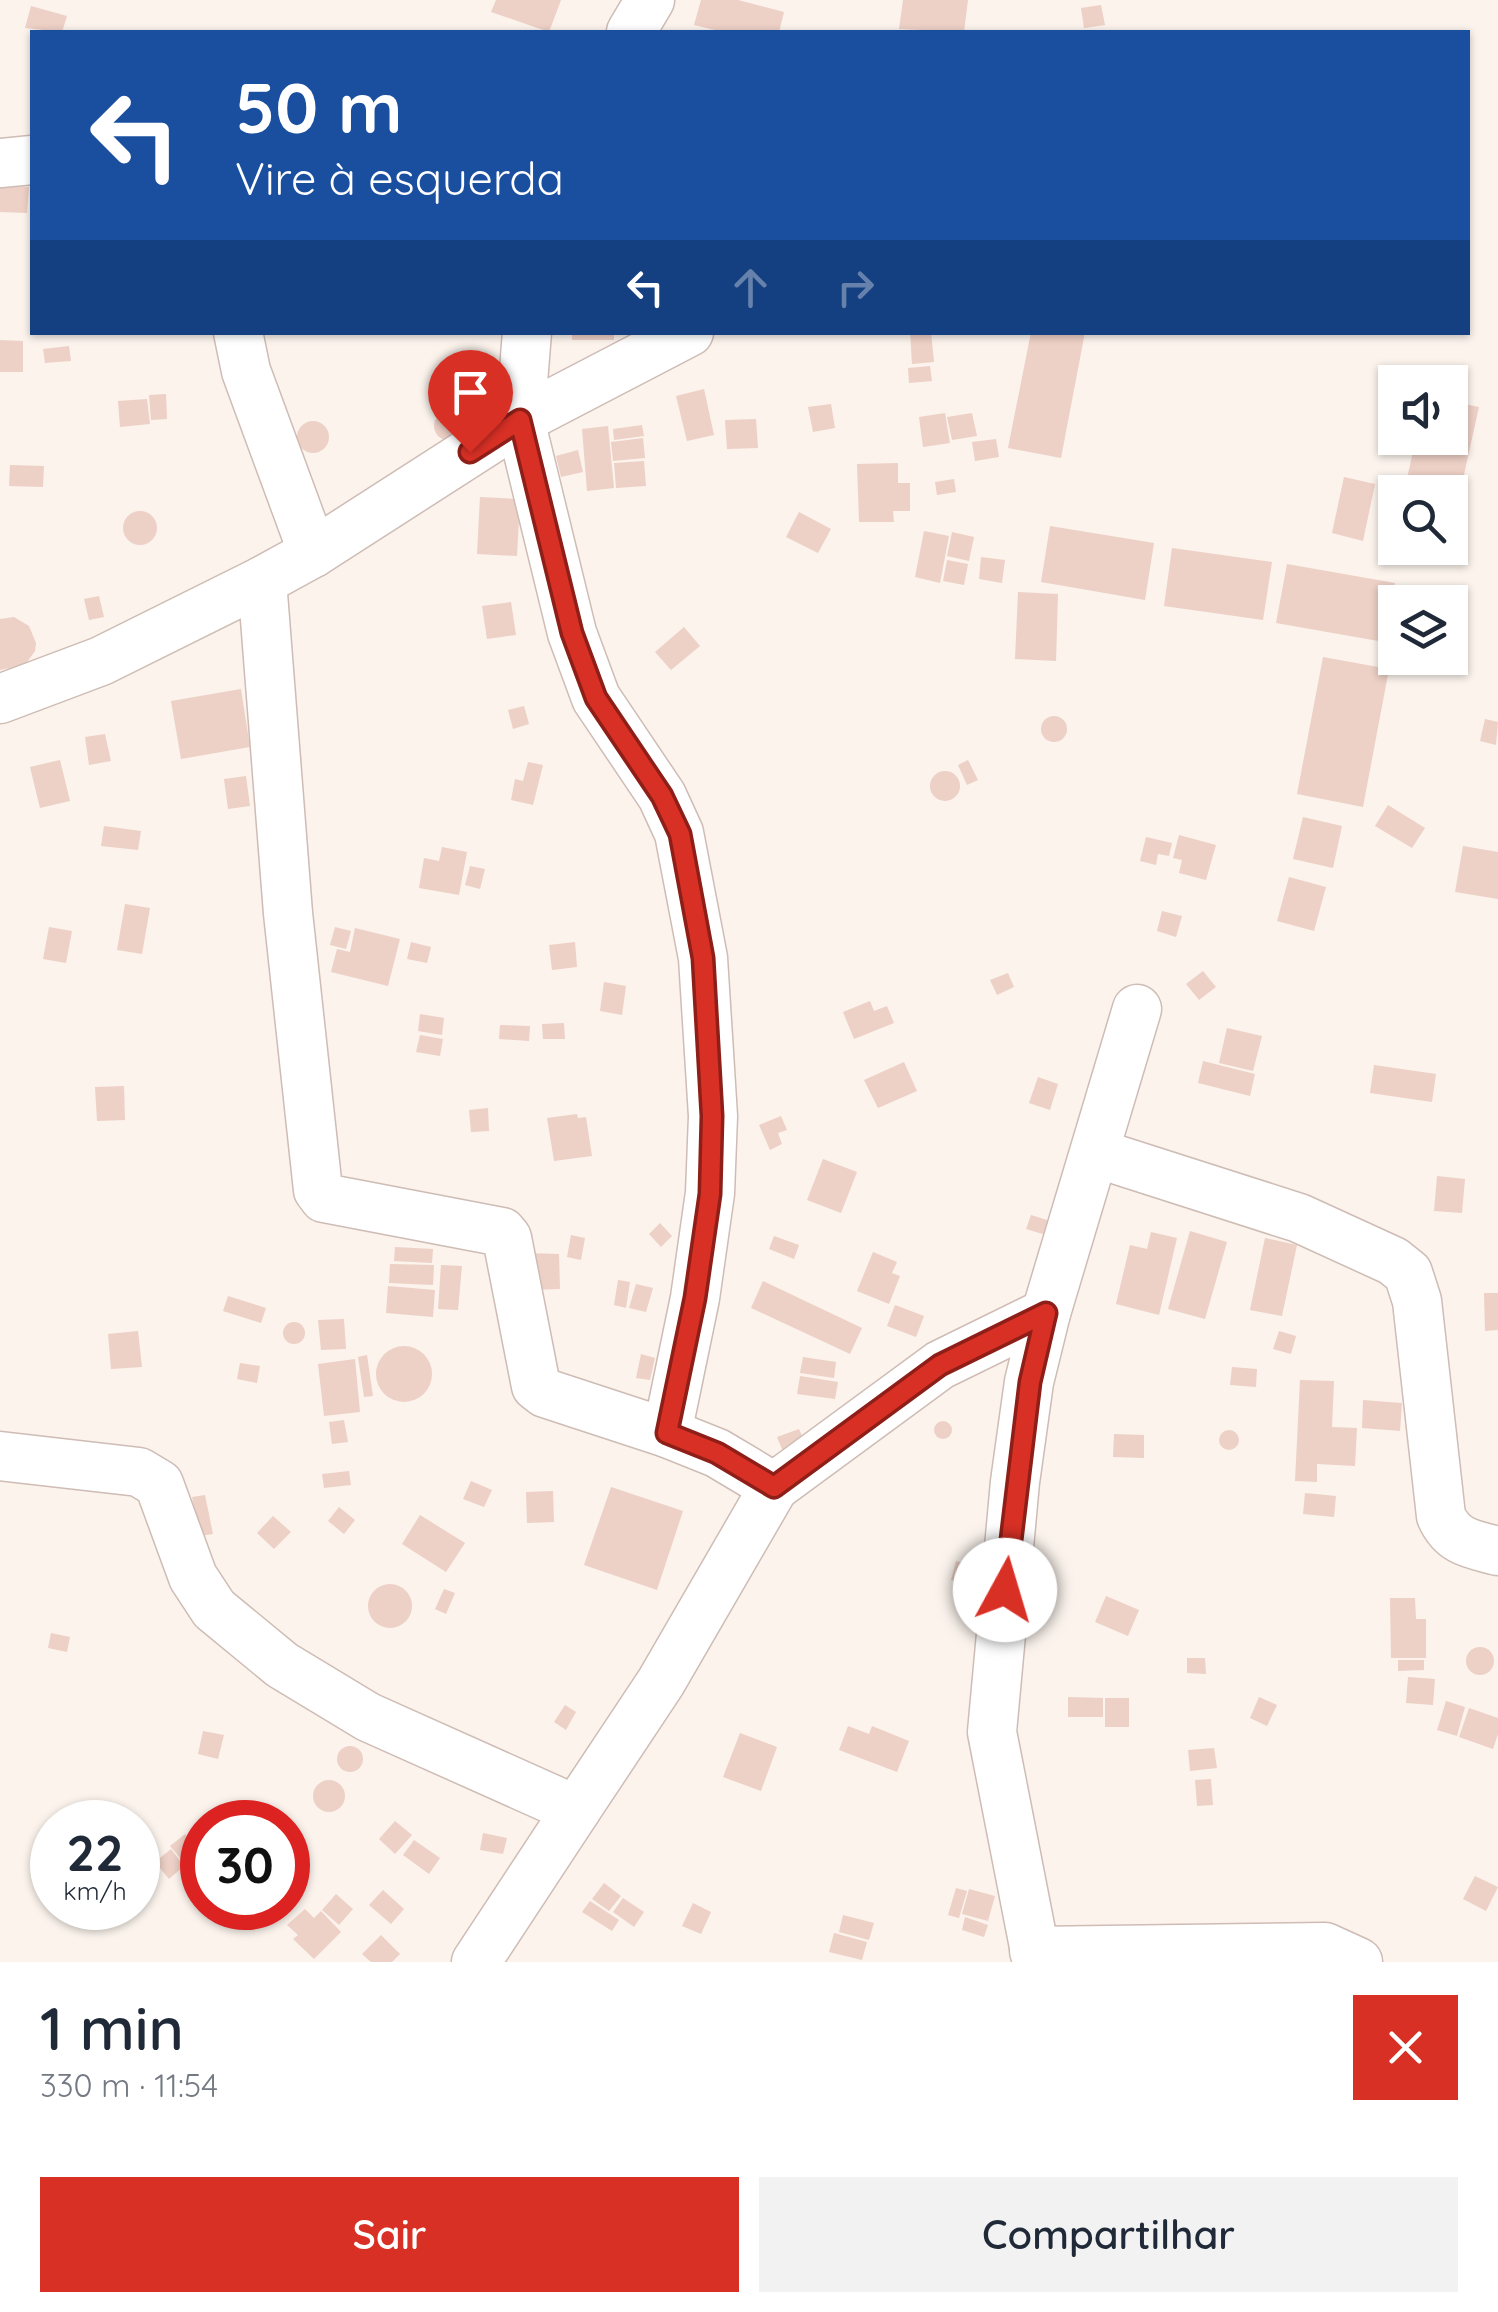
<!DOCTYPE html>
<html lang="pt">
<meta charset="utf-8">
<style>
body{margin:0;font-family:Quicksand,sans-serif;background:#f2f2f3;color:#1f2937;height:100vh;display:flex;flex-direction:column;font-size:38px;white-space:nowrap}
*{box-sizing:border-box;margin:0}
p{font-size:32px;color:#747a83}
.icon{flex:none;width:55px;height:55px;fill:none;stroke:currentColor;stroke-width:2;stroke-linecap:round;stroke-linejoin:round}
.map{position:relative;height:1962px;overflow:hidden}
.sheet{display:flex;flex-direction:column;background:#fff;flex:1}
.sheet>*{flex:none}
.top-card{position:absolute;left:30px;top:30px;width:1440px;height:305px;border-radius:0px;box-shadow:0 2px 8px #0004;background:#1a4fa0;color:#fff;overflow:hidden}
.controls{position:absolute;left:1378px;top:365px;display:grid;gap:20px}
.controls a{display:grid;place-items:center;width:90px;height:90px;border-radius:0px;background:#fff;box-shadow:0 2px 8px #0004;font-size:50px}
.speed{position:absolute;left:30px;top:1800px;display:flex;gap:20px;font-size:50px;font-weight:700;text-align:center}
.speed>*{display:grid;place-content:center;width:130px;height:130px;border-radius:50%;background:#fff;box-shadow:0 2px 8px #0004;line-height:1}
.speed small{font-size:25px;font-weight:400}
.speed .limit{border:15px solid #d22;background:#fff;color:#111}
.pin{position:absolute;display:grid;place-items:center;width:85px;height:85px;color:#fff;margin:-102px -42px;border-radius:50% 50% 50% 0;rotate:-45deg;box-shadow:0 0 10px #0007}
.pin .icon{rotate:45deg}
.me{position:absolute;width:110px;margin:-55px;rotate:6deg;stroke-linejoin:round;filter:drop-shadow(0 0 8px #0008)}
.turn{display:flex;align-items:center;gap:35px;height:210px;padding:0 40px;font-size:45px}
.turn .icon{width:130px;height:130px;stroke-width:2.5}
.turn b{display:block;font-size:70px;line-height:85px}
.lanes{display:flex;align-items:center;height:95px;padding:0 40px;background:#0003;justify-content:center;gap:50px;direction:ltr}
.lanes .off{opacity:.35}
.round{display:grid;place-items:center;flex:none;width:105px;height:105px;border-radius:0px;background:#f2f2f3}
.head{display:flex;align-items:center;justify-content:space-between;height:170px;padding:0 40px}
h1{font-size:60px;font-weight:600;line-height:75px}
.button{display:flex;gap:20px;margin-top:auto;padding:20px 40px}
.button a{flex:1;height:115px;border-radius:0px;background:#d93025;color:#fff;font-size:40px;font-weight:600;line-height:115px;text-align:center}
.button a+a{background:#f2f2f3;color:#1f2937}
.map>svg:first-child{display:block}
.building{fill:#edd0c6}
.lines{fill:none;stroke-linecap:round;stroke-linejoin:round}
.minor-casing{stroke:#cebcb5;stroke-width:51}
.minor{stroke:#fff;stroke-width:48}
.route-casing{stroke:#8d1f18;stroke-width:25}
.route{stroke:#d93025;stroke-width:18}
</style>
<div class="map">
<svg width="1498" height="1962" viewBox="0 0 1498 1962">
<rect width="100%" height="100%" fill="#fbf3ec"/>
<!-- building -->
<g class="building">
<path d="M 496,0 L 561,0 L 549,32 L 491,12 Z"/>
<path d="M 701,0 L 738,0 L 784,12 L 779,32 L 723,32 L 694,25 Z"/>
<path d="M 903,0 L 968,0 L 964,32 L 899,29 Z"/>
<path d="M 1101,5 L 1105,25 L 1084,28 L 1081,8 Z"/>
<path d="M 31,6 L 67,16 L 62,32 L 25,28 Z"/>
<path d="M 0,185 L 29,187 L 27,213 L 0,212 Z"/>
<rect x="572" y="332" width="42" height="8"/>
<path d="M 910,332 L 931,332 L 934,362 L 912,364 Z"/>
<path d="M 1031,332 L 1085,332 L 1061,458 L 1008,448 Z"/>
<path d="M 0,340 L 23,341 L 23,372 L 0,372 Z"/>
<path d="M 69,346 L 71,361 L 45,363 L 43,349 Z"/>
<path d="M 930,366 L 932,381 L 909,383 L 908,368 Z"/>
<path d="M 704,389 L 714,435 L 687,441 L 676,396 Z"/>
<path d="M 166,394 L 167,419 L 151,420 L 149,395 Z"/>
<path d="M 147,399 L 150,424 L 120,427 L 118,401 Z"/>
<path d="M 1450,401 L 1479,407 L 1457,506 L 1450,505 L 1450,492 L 1404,492 L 1416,438 L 1450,438 Z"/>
<path d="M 831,404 L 835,428 L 813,432 L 808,407 Z"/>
<circle cx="448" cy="426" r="14"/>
<path d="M 945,413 L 950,443 L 923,447 L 919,417 Z"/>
<path d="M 972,413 L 977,436 L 952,440 L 947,417 Z"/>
<path d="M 756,419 L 758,448 L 727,449 L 725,420 Z"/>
<circle cx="313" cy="437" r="16"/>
<path d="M 642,425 L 644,436 L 614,440 L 613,429 Z"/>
<path d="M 608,426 L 614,488 L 587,491 L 582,429 Z"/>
<path d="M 643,438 L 645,458 L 613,461 L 611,442 Z"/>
<path d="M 996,439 L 999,457 L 975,461 L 972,442 Z"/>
<path d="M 578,450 L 583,472 L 561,477 L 556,456 Z"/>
<path d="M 644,461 L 646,486 L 616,488 L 614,463 Z"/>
<path d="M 898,463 L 898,483 L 910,483 L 910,511 L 893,511 L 894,522 L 859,522 L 857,464 Z"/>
<path d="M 10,465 L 44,466 L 43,487 L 9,486 Z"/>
<path d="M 1344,477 L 1375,484 L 1363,541 L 1332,533 Z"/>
<path d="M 954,479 L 956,492 L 937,495 L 935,482 Z"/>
<path d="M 480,497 L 520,499 L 517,556 L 477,554 Z"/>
<circle cx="140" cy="528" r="17"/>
<path d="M 799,512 L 831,529 L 818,553 L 786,537 Z"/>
<path d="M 1050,526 L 1154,543 L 1145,600 L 1041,582 Z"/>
<path d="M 924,531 L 949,536 L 940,583 L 915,577 Z"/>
<path d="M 952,532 L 974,537 L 969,561 L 947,556 Z"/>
<path d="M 1172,548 L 1272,562 L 1263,620 L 1164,606 Z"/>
<path d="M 981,557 L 1005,560 L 1002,583 L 979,579 Z"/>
<path d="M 947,560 L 968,564 L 964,585 L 943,581 Z"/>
<path d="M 1287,564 L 1395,583 L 1384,642 L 1276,623 Z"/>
<path d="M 1018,592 L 1058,594 L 1056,661 L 1015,659 Z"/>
<path d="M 99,596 L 104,617 L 89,620 L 84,599 Z"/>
<path d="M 511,602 L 516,635 L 487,639 L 482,606 Z"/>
<path d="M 14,617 L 29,626 L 36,643 L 35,651 L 25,665 L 0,670 L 0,619 Z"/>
<path d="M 684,627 L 700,646 L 671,670 L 655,652 Z"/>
<path d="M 1323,657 L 1389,669 L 1363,807 L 1297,794 Z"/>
<path d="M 241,689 L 250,747 L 181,759 L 171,701 Z"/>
<path d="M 524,706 L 529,724 L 513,729 L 508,710 Z"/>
<circle cx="1054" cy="729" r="13"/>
<path d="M 1485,719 L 1498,722 L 1496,745 L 1480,741 Z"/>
<path d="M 105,734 L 111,761 L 89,765 L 85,737 Z"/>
<path d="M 60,760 L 70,801 L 40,808 L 30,767 Z"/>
<path d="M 968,760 L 978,780 L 967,785 L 958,765 Z"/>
<path d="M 528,762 L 543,765 L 533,805 L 511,800 L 515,779 L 523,781 Z"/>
<circle cx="945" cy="786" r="15"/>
<path d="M 246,776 L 250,806 L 228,809 L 224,779 Z"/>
<path d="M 1388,805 L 1425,828 L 1412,848 L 1375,826 Z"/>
<path d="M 1303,817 L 1342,826 L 1333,868 L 1293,859 Z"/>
<path d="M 104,826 L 141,831 L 138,850 L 101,846 Z"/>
<path d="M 1179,835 L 1216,845 L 1206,880 L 1179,873 L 1182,860 L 1173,858 Z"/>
<path d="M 1146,837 L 1172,843 L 1169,856 L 1158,854 L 1156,865 L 1140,861 Z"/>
<path d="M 1463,846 L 1498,852 L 1498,899 L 1455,892 Z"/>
<path d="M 442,847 L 467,852 L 459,895 L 419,888 L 424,858 L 439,861 Z"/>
<path d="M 470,866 L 485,869 L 480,889 L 465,885 Z"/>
<path d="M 1289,877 L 1326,887 L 1314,931 L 1277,921 Z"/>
<path d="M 125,904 L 150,908 L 142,954 L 117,950 Z"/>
<path d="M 1162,911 L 1182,916 L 1176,937 L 1157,931 Z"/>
<path d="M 49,927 L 72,931 L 66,963 L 43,959 Z"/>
<path d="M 335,927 L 351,931 L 346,949 L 330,945 Z"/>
<path d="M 355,928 L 400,939 L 388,986 L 331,972 L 337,949 L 350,952 Z"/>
<path d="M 411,942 L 431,947 L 427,963 L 407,959 Z"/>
<path d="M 575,942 L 577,967 L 552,970 L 549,945 Z"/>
<path d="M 1203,971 L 1216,987 L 1199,1000 L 1186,984 Z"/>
<path d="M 1008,973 L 1014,987 L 997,995 L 990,980 Z"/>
<path d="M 604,982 L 626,986 L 622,1015 L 600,1011 Z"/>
<path d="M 870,1001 L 874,1011 L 887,1006 L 894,1023 L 854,1039 L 843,1012 Z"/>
<path d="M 420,1014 L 444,1018 L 442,1035 L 418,1031 Z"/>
<path d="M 564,1023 L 565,1039 L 543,1039 L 542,1024 Z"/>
<path d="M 500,1025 L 530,1026 L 529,1041 L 499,1039 Z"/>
<path d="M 1227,1028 L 1262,1036 L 1253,1071 L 1219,1063 Z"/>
<path d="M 420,1035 L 443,1039 L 440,1056 L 416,1052 Z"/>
<path d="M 1203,1061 L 1255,1074 L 1250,1096 L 1198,1083 Z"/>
<path d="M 904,1062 L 917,1091 L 878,1108 L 864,1080 Z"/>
<path d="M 1374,1065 L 1436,1074 L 1432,1102 L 1370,1093 Z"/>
<path d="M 1038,1077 L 1058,1084 L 1050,1110 L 1029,1103 Z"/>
<path d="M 124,1086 L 125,1120 L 97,1121 L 95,1087 Z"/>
<path d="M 488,1108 L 489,1131 L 471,1132 L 469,1110 Z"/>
<path d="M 577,1114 L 578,1118 L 586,1117 L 592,1156 L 554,1161 L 547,1118 Z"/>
<path d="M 781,1116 L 787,1130 L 778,1133 L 782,1144 L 770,1150 L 759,1125 Z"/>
<path d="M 823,1159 L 857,1172 L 841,1213 L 807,1200 Z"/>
<path d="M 1437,1176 L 1465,1179 L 1462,1213 L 1434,1211 Z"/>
<path d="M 1031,1215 L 1050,1221 L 1046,1235 L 1026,1229 Z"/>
<path d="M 660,1223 L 672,1236 L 661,1247 L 649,1234 Z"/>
<path d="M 1190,1231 L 1227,1242 L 1205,1319 L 1168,1309 Z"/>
<path d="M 1151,1232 L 1177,1238 L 1159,1315 L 1116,1304 L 1130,1245 L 1147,1249 Z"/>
<path d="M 571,1235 L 585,1238 L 581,1260 L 567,1257 Z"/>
<path d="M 774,1236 L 799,1245 L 794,1259 L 769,1249 Z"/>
<path d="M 1265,1238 L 1297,1245 L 1282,1316 L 1250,1310 Z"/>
<path d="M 395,1247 L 433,1249 L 432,1263 L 394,1261 Z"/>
<path d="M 873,1252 L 897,1262 L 892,1273 L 900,1276 L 889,1304 L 857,1291 Z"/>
<path d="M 527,1253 L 559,1254 L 560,1289 L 527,1290 Z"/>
<path d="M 390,1264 L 434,1265 L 433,1285 L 389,1283 Z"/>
<path d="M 441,1265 L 462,1266 L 458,1310 L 438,1309 Z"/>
<path d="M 618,1280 L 630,1282 L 626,1308 L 614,1305 Z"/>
<path d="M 763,1281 L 862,1328 L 850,1354 L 751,1308 Z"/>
<path d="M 636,1284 L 653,1288 L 646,1312 L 629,1308 Z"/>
<path d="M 388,1286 L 435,1290 L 433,1317 L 386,1313 Z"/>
<path d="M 1484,1293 L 1498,1293 L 1498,1330 L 1485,1331 Z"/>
<path d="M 228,1296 L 266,1308 L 261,1323 L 223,1311 Z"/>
<path d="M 895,1305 L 924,1316 L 916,1337 L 887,1326 Z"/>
<path d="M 344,1319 L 346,1349 L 321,1350 L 318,1320 Z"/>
<circle cx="294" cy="1333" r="11"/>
<path d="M 138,1331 L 142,1367 L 111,1369 L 108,1334 Z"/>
<path d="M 1279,1331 L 1296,1336 L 1291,1354 L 1273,1349 Z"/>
<circle cx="404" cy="1374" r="28"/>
<path d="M 641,1354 L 655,1358 L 650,1380 L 636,1378 Z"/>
<path d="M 367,1355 L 373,1396 L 364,1397 L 358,1357 Z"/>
<path d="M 803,1357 L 836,1362 L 834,1378 L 800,1373 Z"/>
<path d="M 355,1359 L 360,1412 L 324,1416 L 318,1364 Z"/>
<path d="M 240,1363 L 260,1366 L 257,1383 L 237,1379 Z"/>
<path d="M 1232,1367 L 1257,1369 L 1256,1387 L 1230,1385 Z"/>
<path d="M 800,1376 L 838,1382 L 835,1399 L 797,1394 Z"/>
<path d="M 1300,1380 L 1334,1381 L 1332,1427 L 1357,1428 L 1355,1466 L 1317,1464 L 1317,1482 L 1295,1481 Z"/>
<path d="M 1363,1400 L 1402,1403 L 1400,1431 L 1362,1428 Z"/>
<path d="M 344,1420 L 348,1442 L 332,1444 L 329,1422 Z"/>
<circle cx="943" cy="1430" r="9"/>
<path d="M 799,1429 L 806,1445 L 784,1454 L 777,1437 Z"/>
<circle cx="1229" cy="1440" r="10"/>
<path d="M 1114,1434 L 1144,1435 L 1144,1458 L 1113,1457 Z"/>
<path d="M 349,1471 L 351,1485 L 324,1488 L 322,1474 Z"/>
<path d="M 471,1481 L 492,1490 L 484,1507 L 463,1499 Z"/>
<path d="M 611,1487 L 683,1511 L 657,1590 L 584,1565 Z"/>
<path d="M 553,1491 L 554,1522 L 527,1523 L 526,1492 Z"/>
<path d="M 1305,1493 L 1336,1496 L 1334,1517 L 1303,1514 Z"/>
<path d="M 205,1495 L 213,1534 L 200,1536 L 192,1497 Z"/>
<path d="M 339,1507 L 355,1520 L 344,1534 L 328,1521 Z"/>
<path d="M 420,1515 L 465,1543 L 446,1572 L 402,1544 Z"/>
<path d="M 273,1516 L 291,1532 L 274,1549 L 257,1533 Z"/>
<path d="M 956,1561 L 971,1565 L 967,1584 L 951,1580 Z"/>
<circle cx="390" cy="1606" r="22"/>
<path d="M 444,1589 L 455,1593 L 446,1614 L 435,1609 Z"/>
<path d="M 1106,1596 L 1139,1610 L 1128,1636 L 1095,1622 Z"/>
<path d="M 1390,1598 L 1415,1598 L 1416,1619 L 1426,1619 L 1426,1658 L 1391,1658 Z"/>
<path d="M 51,1633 L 70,1637 L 67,1652 L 48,1648 Z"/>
<circle cx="1480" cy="1661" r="14"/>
<path d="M 1187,1658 L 1205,1658 L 1206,1674 L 1187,1673 Z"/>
<path d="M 1398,1660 L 1424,1660 L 1424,1670 L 1398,1671 Z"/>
<path d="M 1408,1677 L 1435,1679 L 1433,1705 L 1406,1703 Z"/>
<path d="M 1068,1697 L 1103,1698 L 1103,1717 L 1068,1717 Z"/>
<path d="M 1259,1697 L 1277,1705 L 1267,1726 L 1250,1718 Z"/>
<rect x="1105" y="1698" width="24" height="29"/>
<path d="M 1446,1701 L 1465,1707 L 1457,1736 L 1437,1730 Z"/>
<path d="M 565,1705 L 576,1712 L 566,1730 L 554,1722 Z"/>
<path d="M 1469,1708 L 1498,1718 L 1498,1734 L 1493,1749 L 1459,1737 Z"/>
<path d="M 848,1726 L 869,1734 L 872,1726 L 909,1741 L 897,1772 L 839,1750 Z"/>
<path d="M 203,1731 L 224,1735 L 218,1759 L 198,1754 Z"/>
<path d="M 740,1733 L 777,1747 L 761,1791 L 723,1777 Z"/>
<circle cx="350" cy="1759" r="13"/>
<path d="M 1214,1748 L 1217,1768 L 1190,1771 L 1188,1750 Z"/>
<path d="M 1211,1779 L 1213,1805 L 1197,1806 L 1195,1780 Z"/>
<circle cx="329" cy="1796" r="16"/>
<path d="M 395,1821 L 412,1835 L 395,1854 L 379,1839 Z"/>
<path d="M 483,1833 L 507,1838 L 503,1854 L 480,1850 Z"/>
<path d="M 185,1834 L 197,1848 L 182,1860 L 170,1846 Z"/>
<path d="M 414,1840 L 440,1858 L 429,1874 L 403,1855 Z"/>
<path d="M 171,1849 L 184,1866 L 169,1879 L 155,1862 Z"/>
<path d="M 1475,1876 L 1498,1887 L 1486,1911 L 1463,1899 Z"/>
<path d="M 604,1883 L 621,1896 L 609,1911 L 592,1899 Z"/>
<path d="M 956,1888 L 967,1891 L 959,1918 L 948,1915 Z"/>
<path d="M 969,1889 L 995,1896 L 988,1921 L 962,1914 Z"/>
<path d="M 383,1890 L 404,1909 L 391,1924 L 369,1905 Z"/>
<path d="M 336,1894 L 353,1909 L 339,1925 L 322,1910 Z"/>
<path d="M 623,1898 L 644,1912 L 634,1927 L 613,1912 Z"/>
<path d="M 590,1901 L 619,1920 L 612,1931 L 582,1912 Z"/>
<path d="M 693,1903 L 711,1912 L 701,1934 L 682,1926 Z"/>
<path d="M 305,1909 L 314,1918 L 321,1911 L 341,1932 L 314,1959 L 293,1939 L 298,1935 L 287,1925 Z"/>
<path d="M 843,1915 L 874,1923 L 869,1940 L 839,1932 Z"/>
<path d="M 965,1917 L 988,1925 L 984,1937 L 962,1930 Z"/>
<path d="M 834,1933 L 867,1942 L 862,1960 L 829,1952 Z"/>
<path d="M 381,1935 L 400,1954 L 392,1962 L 371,1962 L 362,1954 Z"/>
</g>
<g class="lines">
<!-- minor casing -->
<g class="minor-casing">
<g id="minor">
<path d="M 631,32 L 650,0"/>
<path d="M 0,163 L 32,160"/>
<path d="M 238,332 L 246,371 L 313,553"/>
<path d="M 527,332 L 520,420 L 572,633 L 596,698 L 662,796 L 679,833 L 703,958 L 713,1116 L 710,1193 L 695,1298 L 667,1433 L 717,1453 L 774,1487 L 661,1682 L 576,1810"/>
<path d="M 262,581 L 288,913 L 318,1190 L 324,1198 L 502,1232 L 507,1238 L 536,1386 L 545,1393 L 667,1433"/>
<path d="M 0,699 L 101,661 L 262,581 L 313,553 L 520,420 L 689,332"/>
<path d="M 1096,1153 L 1299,1218 L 1393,1261 L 1408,1273 L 1417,1301 L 1441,1516 C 1453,1543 1472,1544 1498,1551"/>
<path d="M 0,1456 L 139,1472 L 159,1484 L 193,1577 L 214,1609 L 282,1665 L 368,1717 L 576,1810 L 476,1962"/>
<path d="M 774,1487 L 940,1365 L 1046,1313"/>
<path d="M 1034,1951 L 1325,1947 L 1358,1962"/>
<path d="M 1037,1962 L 992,1732 L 1015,1482 L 1029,1382 L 1046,1313 L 1137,1009"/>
</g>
</g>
<!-- minor -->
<use href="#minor" class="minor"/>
</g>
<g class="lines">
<!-- route casing -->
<g class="route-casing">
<path id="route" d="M 470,452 L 520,420 L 572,633 L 596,698 L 662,796 L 680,834 L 703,958 L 712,1116 L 710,1194 L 695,1298 L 667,1433 L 717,1453 L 774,1487 L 940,1365 L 1046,1313 L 1030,1382 L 1005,1590"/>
</g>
<!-- route -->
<use href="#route" class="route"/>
</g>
</svg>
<div class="controls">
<a><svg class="icon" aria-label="sound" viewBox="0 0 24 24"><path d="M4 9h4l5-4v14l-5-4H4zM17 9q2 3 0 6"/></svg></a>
<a><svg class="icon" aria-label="search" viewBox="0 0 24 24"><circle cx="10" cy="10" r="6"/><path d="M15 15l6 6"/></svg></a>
<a><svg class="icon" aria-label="layers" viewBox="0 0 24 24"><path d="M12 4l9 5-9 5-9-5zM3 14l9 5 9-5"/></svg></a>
</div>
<div class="speed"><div>22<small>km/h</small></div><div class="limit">30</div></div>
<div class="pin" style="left:470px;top:452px;background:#d93025"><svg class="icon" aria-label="arrive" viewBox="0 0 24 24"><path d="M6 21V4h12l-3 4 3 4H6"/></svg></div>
<svg class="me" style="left:1005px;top:1590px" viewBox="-20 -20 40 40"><circle r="19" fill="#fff"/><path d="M0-13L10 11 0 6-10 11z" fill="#d93025"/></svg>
<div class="top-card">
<div class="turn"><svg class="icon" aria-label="left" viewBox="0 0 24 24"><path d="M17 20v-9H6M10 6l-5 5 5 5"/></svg><div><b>50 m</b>Vire à esquerda</div></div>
<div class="lanes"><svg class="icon" aria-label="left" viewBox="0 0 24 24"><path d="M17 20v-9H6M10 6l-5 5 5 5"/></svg><svg class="icon off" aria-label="ahead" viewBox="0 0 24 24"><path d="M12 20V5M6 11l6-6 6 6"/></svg><svg class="icon off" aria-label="right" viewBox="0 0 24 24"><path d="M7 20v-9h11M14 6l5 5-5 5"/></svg></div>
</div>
</div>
<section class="sheet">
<div class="head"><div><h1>1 min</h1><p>330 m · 11:54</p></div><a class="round" style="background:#d93025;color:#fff"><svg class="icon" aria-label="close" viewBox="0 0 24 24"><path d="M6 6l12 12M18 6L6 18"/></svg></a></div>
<div class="button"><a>Sair</a><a>Compartilhar</a></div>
</section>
